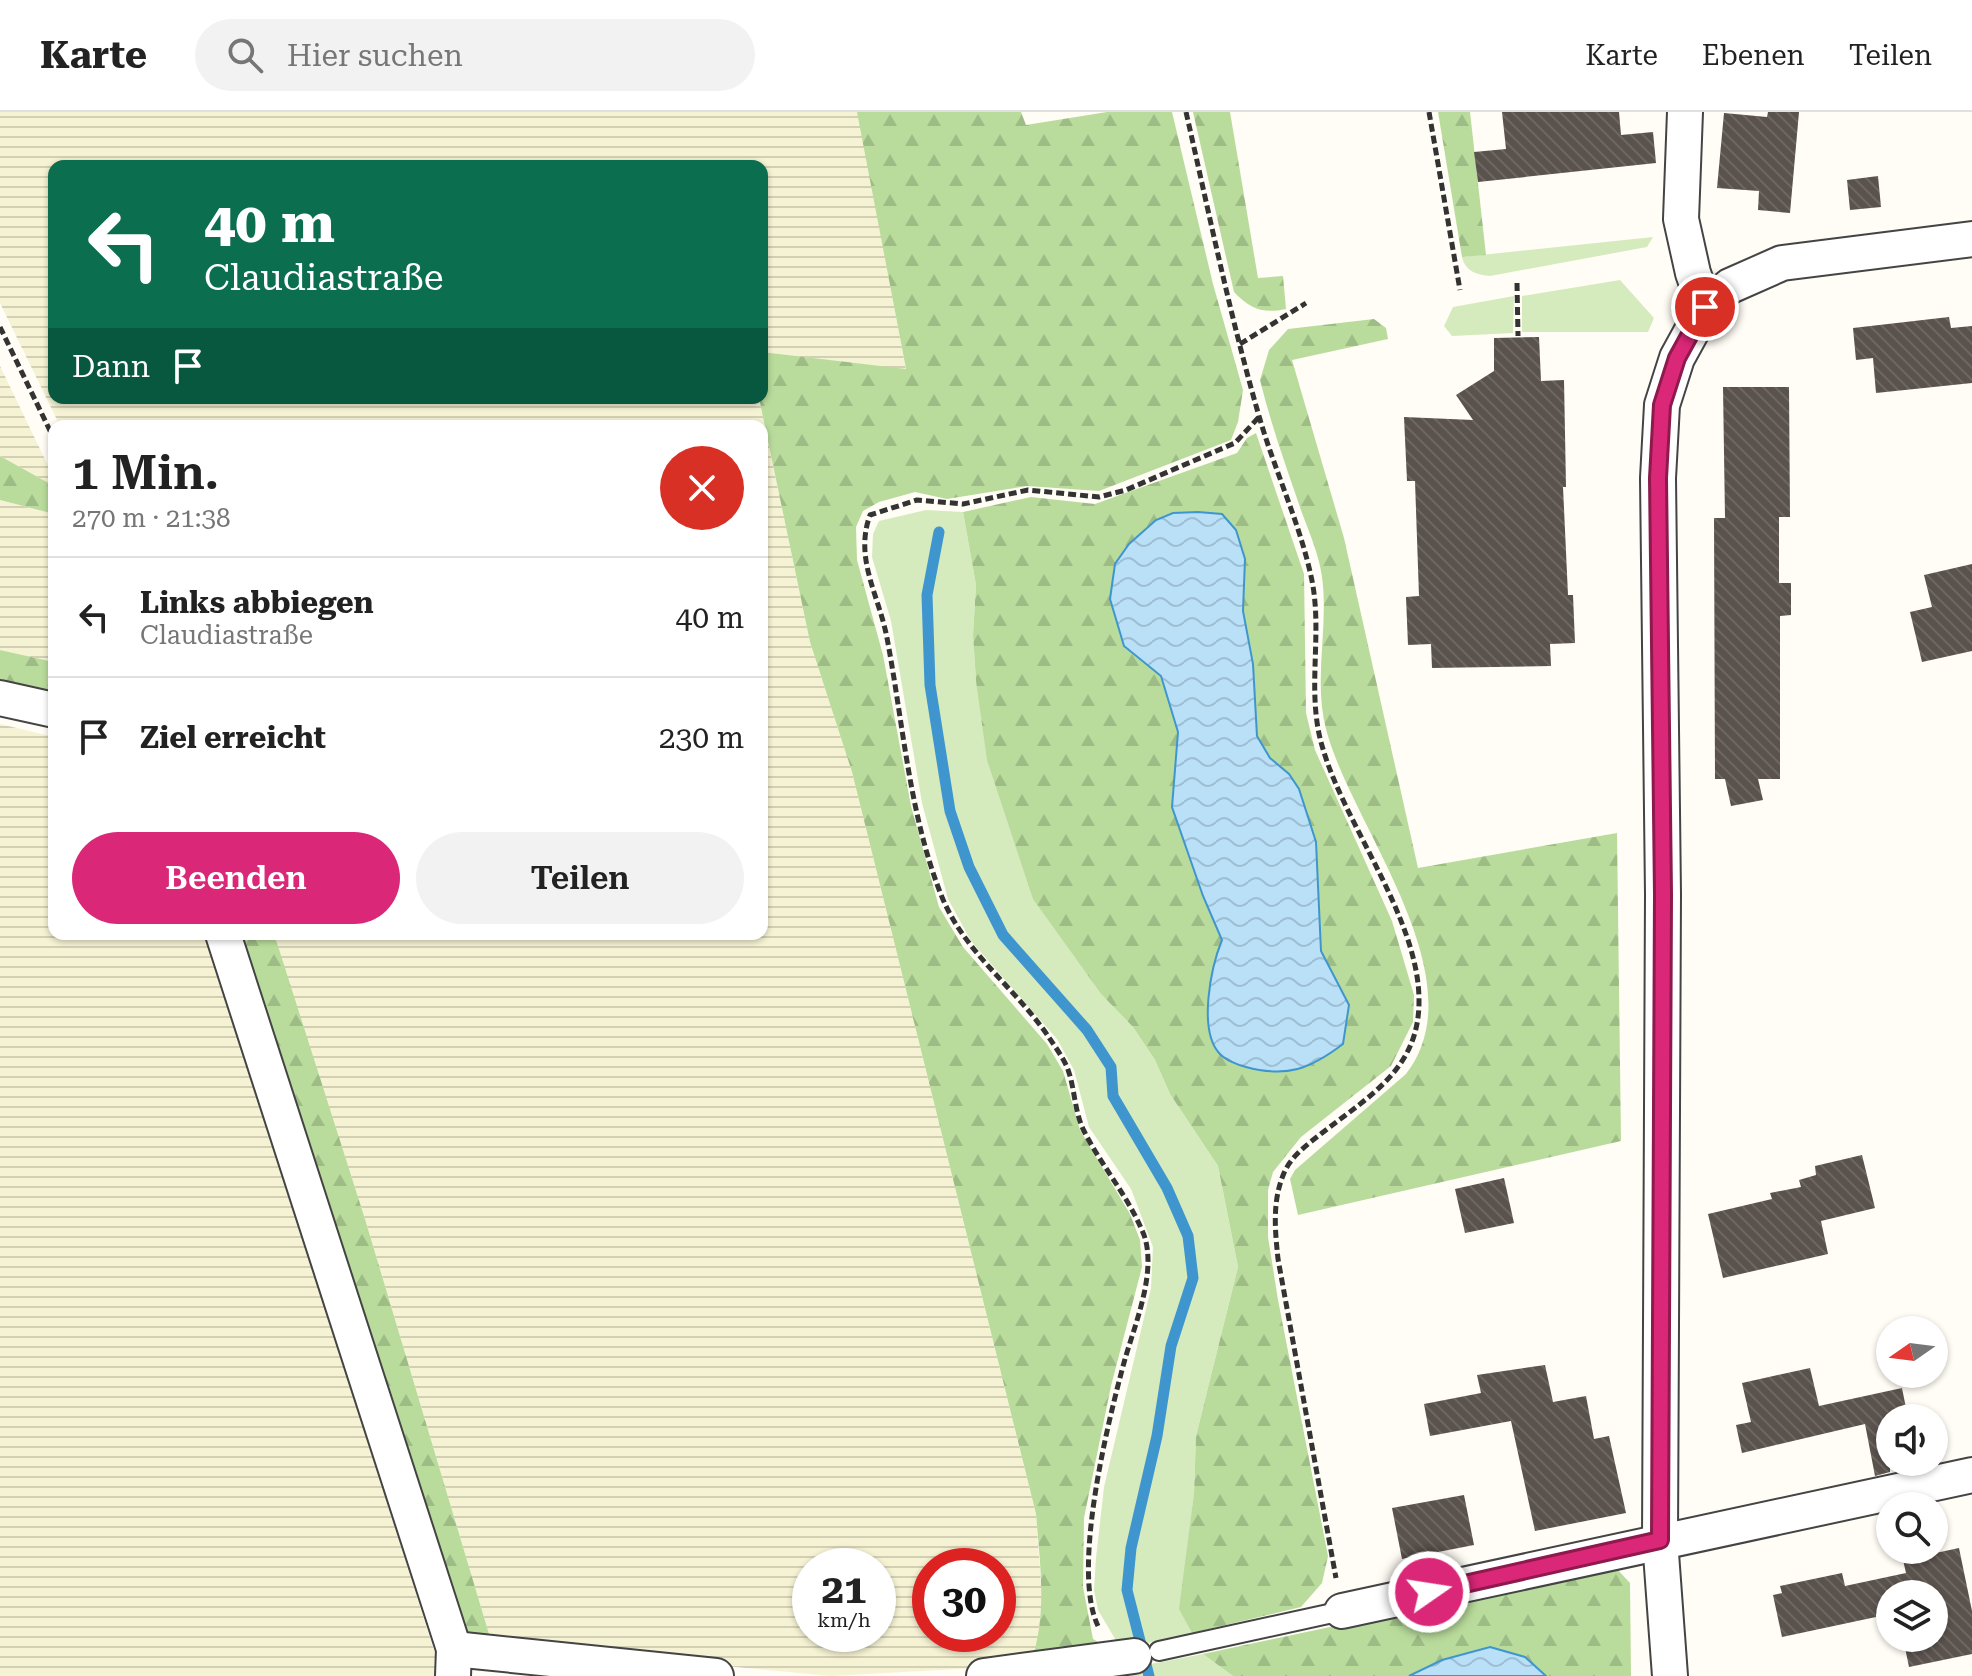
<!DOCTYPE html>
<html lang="de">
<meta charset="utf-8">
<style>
body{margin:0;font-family:"Roboto Serif",serif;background:#f2f2f2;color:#222;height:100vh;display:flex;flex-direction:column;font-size:30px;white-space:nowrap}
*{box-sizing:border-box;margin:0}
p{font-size:26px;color:#767676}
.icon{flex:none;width:44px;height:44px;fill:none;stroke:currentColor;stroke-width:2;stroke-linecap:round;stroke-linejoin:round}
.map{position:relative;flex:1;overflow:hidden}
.details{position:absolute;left:48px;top:308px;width:720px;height:520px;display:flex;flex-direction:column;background:#fff;border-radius:16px;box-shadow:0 2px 6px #0004}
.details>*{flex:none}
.top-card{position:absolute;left:48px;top:48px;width:720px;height:244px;border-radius:16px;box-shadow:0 2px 6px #0004;background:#0b6e4f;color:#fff;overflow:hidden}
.needle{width:52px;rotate:256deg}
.fabs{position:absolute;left:1876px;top:1204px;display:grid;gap:16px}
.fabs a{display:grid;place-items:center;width:72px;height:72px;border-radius:50%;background:#fff;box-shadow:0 2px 6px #0004;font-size:40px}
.speed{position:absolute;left:792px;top:1436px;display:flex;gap:16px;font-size:40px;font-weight:700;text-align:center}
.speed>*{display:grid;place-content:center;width:104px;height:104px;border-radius:50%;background:#fff;box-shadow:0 2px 6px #0004;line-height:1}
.speed small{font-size:20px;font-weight:400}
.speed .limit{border:12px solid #d22;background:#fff;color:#111}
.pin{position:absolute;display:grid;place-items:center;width:68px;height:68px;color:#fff;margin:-34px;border:4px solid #fff;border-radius:50%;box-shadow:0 2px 8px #0007}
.me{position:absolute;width:88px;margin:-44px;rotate:77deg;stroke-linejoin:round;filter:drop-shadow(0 0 6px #0008)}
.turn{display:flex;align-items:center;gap:28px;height:168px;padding:0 24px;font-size:36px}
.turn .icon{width:104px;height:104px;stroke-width:2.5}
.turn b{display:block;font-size:56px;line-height:68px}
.then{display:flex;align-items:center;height:76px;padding:0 24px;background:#0003;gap:16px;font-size:30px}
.round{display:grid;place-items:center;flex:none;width:84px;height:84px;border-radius:42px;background:#f2f2f2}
.head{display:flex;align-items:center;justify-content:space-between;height:136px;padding:0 24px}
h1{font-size:48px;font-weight:600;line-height:60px}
.button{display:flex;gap:16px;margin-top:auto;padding:16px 24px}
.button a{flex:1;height:92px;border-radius:48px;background:#db2777;color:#fff;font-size:32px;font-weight:600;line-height:92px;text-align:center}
.button a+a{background:#f2f2f2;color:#222}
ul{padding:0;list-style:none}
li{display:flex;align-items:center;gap:24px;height:120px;padding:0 24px;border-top:2px solid #e0e0e0}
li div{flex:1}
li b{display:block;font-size:30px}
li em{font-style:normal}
header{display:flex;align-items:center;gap:48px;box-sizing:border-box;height:112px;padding:0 40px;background:#fff;border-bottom:2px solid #e0e0e0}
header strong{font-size:38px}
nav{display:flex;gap:44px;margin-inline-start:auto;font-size:28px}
.search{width:560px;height:72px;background:#f2f2f2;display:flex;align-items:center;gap:20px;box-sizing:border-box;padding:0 28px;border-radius:44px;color:#767676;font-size:30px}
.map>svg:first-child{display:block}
.farmland{fill:url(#farmland-rules);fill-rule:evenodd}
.grass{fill:#d5ebbd}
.forest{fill:url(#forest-firs);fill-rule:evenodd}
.water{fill:url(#water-waves);stroke:#3f96cf;stroke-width:2}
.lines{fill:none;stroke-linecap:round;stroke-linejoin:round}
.stream{stroke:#3f96cf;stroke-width:11}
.building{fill:url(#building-back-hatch)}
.lane-casing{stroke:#444;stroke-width:22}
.street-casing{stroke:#444;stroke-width:38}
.path{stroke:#333;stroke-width:5;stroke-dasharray:8 4;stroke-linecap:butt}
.lane{stroke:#fff;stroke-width:18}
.street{stroke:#fff;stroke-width:34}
.route-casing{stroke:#8e194d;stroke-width:20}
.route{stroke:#db2777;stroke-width:14}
</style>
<header>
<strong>Karte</strong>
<div class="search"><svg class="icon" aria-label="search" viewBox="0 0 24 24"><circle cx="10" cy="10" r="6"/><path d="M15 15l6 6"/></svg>Hier suchen</div>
<nav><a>Karte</a><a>Ebenen</a><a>Teilen</a></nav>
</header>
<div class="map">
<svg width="1972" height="1564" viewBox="0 0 1972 1564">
<defs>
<pattern id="farmland-rules" width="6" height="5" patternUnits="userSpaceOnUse" patternTransform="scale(2)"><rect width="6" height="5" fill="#f6f3d4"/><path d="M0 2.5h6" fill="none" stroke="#d2cfb5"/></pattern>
<pattern id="forest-firs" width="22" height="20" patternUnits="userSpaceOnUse" patternTransform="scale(2)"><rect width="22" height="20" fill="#b9dc9c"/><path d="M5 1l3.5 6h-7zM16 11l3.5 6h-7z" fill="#9ebc85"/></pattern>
<pattern id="water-waves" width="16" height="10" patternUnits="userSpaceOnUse" patternTransform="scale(2)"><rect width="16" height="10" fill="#b9e0f7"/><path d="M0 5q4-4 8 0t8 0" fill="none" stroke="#9ebfd3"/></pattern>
<pattern id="building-back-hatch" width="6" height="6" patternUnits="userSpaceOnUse" patternTransform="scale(2)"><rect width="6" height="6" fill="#5a524d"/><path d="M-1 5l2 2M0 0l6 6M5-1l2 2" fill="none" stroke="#6d6662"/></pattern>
</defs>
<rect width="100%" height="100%" fill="#fffdf5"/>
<!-- farmland -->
<g class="farmland">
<path d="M 0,0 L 858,0 L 906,258 L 762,240 L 762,54 L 54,54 L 54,286 L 759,286 L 810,530 L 852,660 L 1036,1402 L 1042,1485 L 1038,1531 L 1030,1553 L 831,1564 L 492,1532 L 365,1107 L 273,822 L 762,822 L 762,314 L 60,314 L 0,191 ZM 810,1454 L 878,1454 L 878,1522 L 810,1522 ZM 930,1454 L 998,1454 L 998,1522 L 930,1522 Z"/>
<path d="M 0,254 L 54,366 L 54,374 L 0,344 Z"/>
<path d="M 0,388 L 54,402 L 54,550 L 0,538 Z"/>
<path d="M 0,612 L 54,625 L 54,822 L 206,822 L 437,1548 L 436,1564 L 0,1564 Z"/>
</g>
<!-- grass -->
<g class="grass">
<path d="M 1653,125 L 1647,135 L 1490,164 C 1477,163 1465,159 1462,145 Z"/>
<path d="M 1620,168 L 1654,206 L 1648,220 L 1522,220 L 1522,184 Z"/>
<path d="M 1514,184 L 1513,221 L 1452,224 L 1444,214 L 1453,195 Z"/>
<path d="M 926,398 L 963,400 L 976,473 L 973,523 L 976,569 L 1102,883 L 1133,915 L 1155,948 L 1170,982 L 1218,1054 L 1238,1155 L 1196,1324 L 1194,1381 L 1180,1497 L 1192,1521 L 1121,1537 L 1098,1498 L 1094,1478 L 1096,1446 L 1104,1375 L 1151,1176 L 1153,1135 L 1131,1077 L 1089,1015 L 1074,958 L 1057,927 L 971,829 L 948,787 L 922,691 L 891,509 L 872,445 L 873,422 L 879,409 Z"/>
<path d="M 1203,1542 L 1233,1564 L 1126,1564 L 1125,1557 Z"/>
</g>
<!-- forest -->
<g class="forest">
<path d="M 857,0 L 1021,0 L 1026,13 L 1107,0 L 1172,0 L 1213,172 L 1243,278 L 1238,310 L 1231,328 L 1099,379 L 1027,374 L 947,387 L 915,380 L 879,390 L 863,399 L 856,415 L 857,448 L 883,543 L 911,694 L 939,795 L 963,835 L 1047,932 L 1063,959 L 1080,1018 L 1130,1102 L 1140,1128 L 1142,1155 L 1111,1274 L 1084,1406 L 1083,1475 L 1093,1527 L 1110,1537 L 1030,1553 C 1048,1504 1040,1453 1036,1402 L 852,660 L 810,530 L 759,286 L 762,286 L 762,240 L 906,257 Z"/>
<path d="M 1193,0 L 1230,0 L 1258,166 L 1283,164 L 1286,197 C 1263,202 1250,197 1234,180 Z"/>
<path d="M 1438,0 L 1470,0 L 1486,143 L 1462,145 Z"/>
<path d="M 1374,207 L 1386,216 L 1388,227 L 1292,248 L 1344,426 L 1418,756 L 1617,721 L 1621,1029 L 1298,1103 L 1290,1067 L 1295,1058 L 1406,962 C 1480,866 1350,712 1326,617 C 1313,567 1329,515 1322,465 C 1319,443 1310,422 1302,401 C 1287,357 1271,313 1260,268 L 1269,238 L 1288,217 Z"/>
<path d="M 1256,321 L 1304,462 L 1306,601 L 1315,638 L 1392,809 L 1414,883 L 1413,910 L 1391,954 L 1301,1025 L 1273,1060 L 1268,1078 L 1268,1125 L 1278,1188 L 1328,1444 L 1322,1471 L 1301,1495 L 1192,1521 L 1179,1497 L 1194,1381 L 1196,1324 L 1238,1155 L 1218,1054 L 1170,982 L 1155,948 L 1133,915 L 1102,883 L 1033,787 L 987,648 L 976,569 L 973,523 L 976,473 L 963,400 L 1031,385 L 1095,392 L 1237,341 L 1247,326 ZM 1198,400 L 1222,402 L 1245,447 L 1243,499 L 1253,552 L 1257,624 L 1270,646 L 1289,662 L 1316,730 L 1321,839 L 1349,893 L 1209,919 L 1211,868 L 1222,828 L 1203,784 L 1172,695 L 1178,620 L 1161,564 L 1173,401 Z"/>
<path d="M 0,344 L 54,374 L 54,402 L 0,388 Z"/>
<path d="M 0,538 L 54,550 L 54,582 L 0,570 Z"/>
<path d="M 235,822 L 273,822 L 277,831 L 365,1107 L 492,1532 L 460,1528 Z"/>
<path d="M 1607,1456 L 1617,1457 L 1630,1471 L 1631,1564 L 1546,1564 L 1525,1545 L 1442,1548 L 1409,1564 L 1233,1564 L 1203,1542 Z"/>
</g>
<!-- water -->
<g class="water">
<path d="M 1198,400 L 1222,402 L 1236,418 L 1245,447 L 1243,499 L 1253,552 L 1257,624 L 1270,646 L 1289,662 L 1299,677 L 1316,730 L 1321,839 L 1349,893 L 1343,932 C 1310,957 1287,966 1246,955 C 1238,953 1225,948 1219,941 C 1198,917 1211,855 1222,828 L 1203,784 L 1172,695 L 1178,620 L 1161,564 L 1124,534 L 1110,487 L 1115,452 L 1129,432 L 1156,408 L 1173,401 Z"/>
<path d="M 1490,1535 L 1525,1545 L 1546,1564 L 1409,1564 L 1442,1548 Z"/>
</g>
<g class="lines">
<!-- stream -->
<path class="stream" d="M 939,420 L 927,483 L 930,573 L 950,699 L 969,755 L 1003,823 L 1087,918 L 1111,955 L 1113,984 L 1167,1076 L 1188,1124 L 1193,1166 L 1171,1234 L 1157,1324 L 1131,1436 L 1127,1478 L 1149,1564"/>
</g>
<!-- building -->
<g class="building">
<path d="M 1502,0 L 1619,0 L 1621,23 L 1653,20 L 1656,51 L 1478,70 L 1474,40 L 1506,37 Z"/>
<path d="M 1768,0 L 1799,0 L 1790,101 L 1758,98 L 1759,79 L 1717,76 L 1724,1 L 1767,5 Z"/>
<path d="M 1878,64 L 1881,95 L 1850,98 L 1847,68 Z"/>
<path d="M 1949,205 L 1951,216 L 1972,214 L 1972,271 L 1876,281 L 1873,246 L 1856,248 L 1853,216 Z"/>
<path d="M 1539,225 L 1541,269 L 1564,268 L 1566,375 L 1563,375 L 1568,483 L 1573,483 L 1575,531 L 1550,532 L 1551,554 L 1432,556 L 1431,532 L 1408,533 L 1406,485 L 1419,484 L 1415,369 L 1407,369 L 1404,305 L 1473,308 L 1456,283 L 1494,259 L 1494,226 Z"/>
<path d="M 1723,275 L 1789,275 L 1790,405 L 1779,405 L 1779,471 L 1791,471 L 1791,503 L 1780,504 L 1780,667 L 1758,667 L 1763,688 L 1731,694 L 1725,667 L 1715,667 L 1714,406 L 1725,406 Z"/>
<path d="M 1972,452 L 1972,539 L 1922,550 L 1910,500 L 1932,495 L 1924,463 Z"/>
<path d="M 1862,1043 L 1875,1096 L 1821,1109 L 1828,1142 L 1723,1166 L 1708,1102 L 1772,1087 L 1770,1081 L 1801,1075 L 1799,1068 L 1816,1063 L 1815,1054 Z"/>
<path d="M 1504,1066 L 1514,1111 L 1465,1121 L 1455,1077 Z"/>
<path d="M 1545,1253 L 1553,1290 L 1586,1284 L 1594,1327 L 1609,1324 L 1626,1401 L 1535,1419 L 1511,1309 L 1430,1324 L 1424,1292 L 1481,1281 L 1477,1263 Z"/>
<path d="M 1810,1256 L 1819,1294 L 1902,1276 L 1908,1306 L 1890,1306 L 1890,1360 L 1875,1364 L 1865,1312 L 1742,1341 L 1736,1313 L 1751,1310 L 1742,1271 Z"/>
<path d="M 1464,1383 L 1474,1433 L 1402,1447 L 1392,1396 Z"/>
<path d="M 1959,1436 L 1972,1499 L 1972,1542 L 1909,1555 L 1903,1526 L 1934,1526 L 1934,1482 L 1890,1482 L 1890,1502 L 1782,1525 L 1773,1483 L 1782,1481 L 1780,1474 L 1842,1461 L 1845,1474 L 1906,1461 L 1903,1448 Z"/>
</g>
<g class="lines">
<!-- lane casing -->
<g class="lane-casing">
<path id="lane" d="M 1159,1539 L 1342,1499"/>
</g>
<!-- street casing -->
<g class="street-casing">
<g id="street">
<path d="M 1685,0 L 1681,107 L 1693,161 L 1705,195"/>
<path d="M 0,586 L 54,598"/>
<path d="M 223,822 L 454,1537 L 453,1564"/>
<path d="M 1342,1499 L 1972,1363"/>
<path d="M 454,1537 L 716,1564"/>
<path d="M 984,1564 L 1134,1544"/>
<path d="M 1670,1564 L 1660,1428 L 1663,782 L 1658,366 L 1662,293 L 1677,246 L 1705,195 L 1730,174 L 1782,151 L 1972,127"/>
</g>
</g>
<!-- path -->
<g class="path">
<path d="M 1186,0 C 1209,101 1230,204 1259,304 C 1274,357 1299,409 1311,464 C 1324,521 1305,580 1323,637 C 1345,713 1418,805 1419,887 C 1420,956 1371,983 1322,1021 C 1308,1032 1291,1044 1284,1061 C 1272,1089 1275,1118 1278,1147 L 1336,1466"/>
<path d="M 1429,0 L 1460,178"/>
<path d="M 1517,171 L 1518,224"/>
<path d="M 0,215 L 54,327"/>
<path d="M 1240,232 L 1306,191"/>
<path d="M 1098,1514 C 1071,1458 1108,1309 1125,1247 C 1135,1212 1157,1160 1144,1123 C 1129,1085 1102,1055 1084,1019 C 1074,999 1075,975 1067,955 C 1062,944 1054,933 1048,924 C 1013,873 962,839 940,780 C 909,700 903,610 887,526 C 879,483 854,447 870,403 L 917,388 L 963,392 L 1028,378 L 1099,385 L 1126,378 L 1235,331 L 1259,305"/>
</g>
<!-- lane -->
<use href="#lane" class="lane"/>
<!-- street -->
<use href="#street" class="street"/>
</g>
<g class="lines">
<!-- route casing -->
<g class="route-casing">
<path id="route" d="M 1429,1480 L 1660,1428 L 1663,782 L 1658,366 L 1662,293 L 1677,246 L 1705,195"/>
</g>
<!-- route -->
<use href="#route" class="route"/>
</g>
</svg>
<div class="fabs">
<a><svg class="needle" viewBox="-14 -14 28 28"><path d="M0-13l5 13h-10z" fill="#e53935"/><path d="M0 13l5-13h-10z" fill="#767676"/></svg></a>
<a><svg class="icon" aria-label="sound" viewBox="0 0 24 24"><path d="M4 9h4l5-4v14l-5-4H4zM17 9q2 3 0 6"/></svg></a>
<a><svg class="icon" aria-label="search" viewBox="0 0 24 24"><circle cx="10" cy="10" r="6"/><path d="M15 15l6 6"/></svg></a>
<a><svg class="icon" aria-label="layers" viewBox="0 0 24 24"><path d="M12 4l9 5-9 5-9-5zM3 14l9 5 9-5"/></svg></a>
</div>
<div class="speed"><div>21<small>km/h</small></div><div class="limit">30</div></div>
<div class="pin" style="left:1705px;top:195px;background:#d93025"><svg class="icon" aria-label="arrive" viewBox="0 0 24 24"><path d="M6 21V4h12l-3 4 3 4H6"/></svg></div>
<svg class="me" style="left:1429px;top:1480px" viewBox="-20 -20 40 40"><circle r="17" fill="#db2777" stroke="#fff" stroke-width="3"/><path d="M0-11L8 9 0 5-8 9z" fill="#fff"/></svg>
<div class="top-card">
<div class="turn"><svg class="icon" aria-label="left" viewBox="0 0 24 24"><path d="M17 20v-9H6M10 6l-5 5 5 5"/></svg><div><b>40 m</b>Claudiastraße</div></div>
<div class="then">Dann<svg class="icon" aria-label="arrive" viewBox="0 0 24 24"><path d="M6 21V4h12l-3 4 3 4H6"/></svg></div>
</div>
<section class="details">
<div class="head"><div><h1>1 Min.</h1><p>270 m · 21:38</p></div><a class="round" style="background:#d93025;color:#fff"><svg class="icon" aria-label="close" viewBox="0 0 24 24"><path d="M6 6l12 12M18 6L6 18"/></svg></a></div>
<ul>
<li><svg class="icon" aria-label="left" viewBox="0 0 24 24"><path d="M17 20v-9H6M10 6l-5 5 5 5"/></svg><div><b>Links abbiegen</b><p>Claudiastraße</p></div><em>40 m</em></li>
<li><svg class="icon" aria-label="arrive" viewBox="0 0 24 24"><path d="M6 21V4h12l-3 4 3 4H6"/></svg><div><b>Ziel erreicht</b></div><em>230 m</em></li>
</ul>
<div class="button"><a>Beenden</a><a>Teilen</a></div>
</section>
</div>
